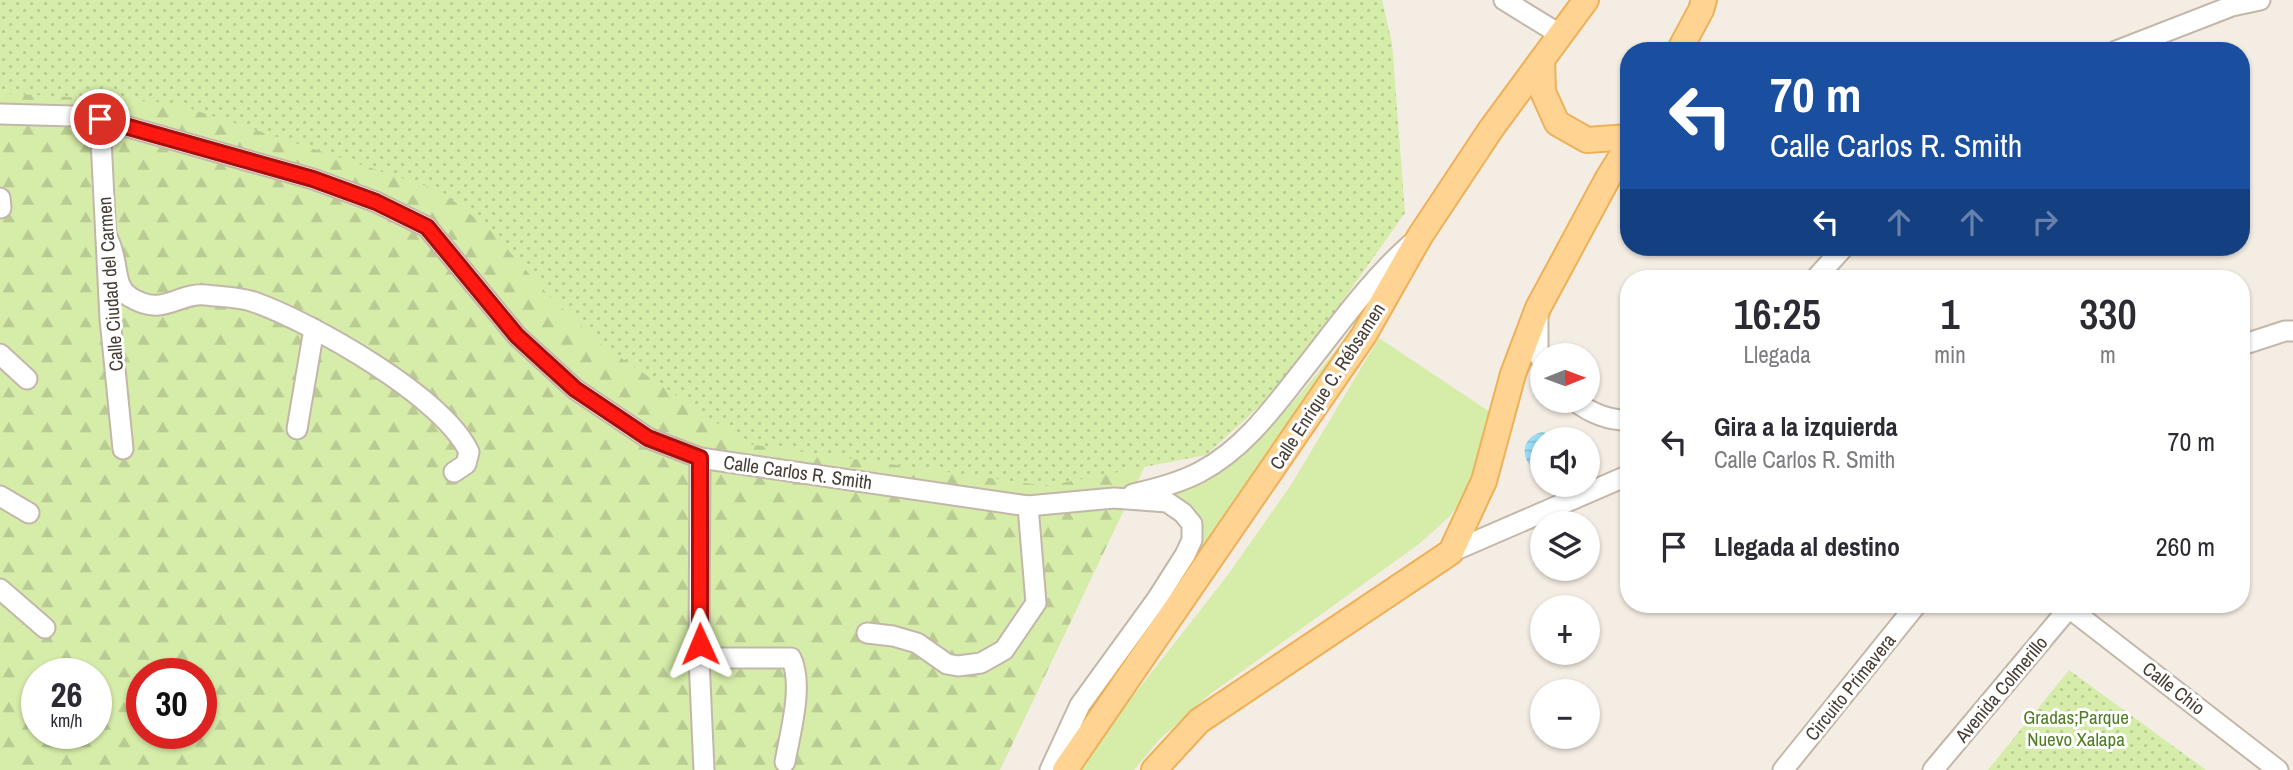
<!DOCTYPE html>
<html lang="es">
<meta charset="utf-8">
<style>
body{margin:0;font-family:"Archivo Narrow",sans-serif;background:#f2f2f3;color:#2b2b33;height:100vh;display:flex;flex-direction:column;font-size:26px;white-space:nowrap}
*{box-sizing:border-box;margin:0}
p{font-size:23px;color:#7c7c81}
.icon{flex:none;width:38px;height:38px;fill:none;stroke:currentColor;stroke-width:2;stroke-linecap:round;stroke-linejoin:round}
.map{position:relative;flex:1;overflow:hidden}
.side{position:absolute;left:1620px;top:270px;width:630px;height:343px;display:flex;flex-direction:column;background:#fff;border-radius:28px;box-shadow:0 2px 5px #0004}
.side>*{flex:none}
.top-card{position:absolute;left:1620px;top:42px;width:630px;height:214px;border-radius:28px;box-shadow:0 2px 5px #0004;background:#1a4fa0;color:#fff;overflow:hidden}
.needle{width:46px;rotate:89deg}
.buttons{position:absolute;left:1530px;top:343px;display:grid;gap:14px}
.buttons a{display:grid;place-items:center;width:70px;height:70px;border-radius:50%;background:#fff;box-shadow:0 2px 5px #0004;font-size:35px}
.speed{position:absolute;left:21px;top:658px;display:flex;gap:14px;font-size:35px;font-weight:700;text-align:center}
.speed>*{display:grid;place-content:center;width:91px;height:91px;border-radius:50%;background:#fff;box-shadow:0 2px 5px #0004;line-height:1}
.speed small{font-size:18px;font-weight:400}
.speed .limit{border:10px solid #d22;background:#fff;color:#111}
.pin{position:absolute;display:grid;place-items:center;width:60px;height:60px;color:#fff;margin:-30px;border:4px solid #fff;border-radius:50%;box-shadow:0 2px 7px #0007}
.me{position:absolute;width:77px;margin:-38px;rotate:359deg;stroke-linejoin:round;filter:drop-shadow(0 0 5px #0008)}
.turn{display:flex;align-items:center;gap:24px;height:147px;padding:0 35px;font-size:32px}
.turn .icon{width:91px;height:91px;stroke-width:2.5}
.turn b{display:block;font-size:49px;line-height:60px}
.lanes{display:flex;align-items:center;height:66px;padding:0 35px;background:#0003;justify-content:center;gap:35px;direction:ltr}
.lanes .off{opacity:.35}
.eta{display:flex;justify-content:space-evenly;align-items:center;height:119px;text-align:center}
.eta b{font-size:42px;font-weight:600;line-height:49px}
ul{padding:0;list-style:none}
li{display:flex;align-items:center;gap:21px;height:105px;padding:0 35px}
li div{flex:1}
li b{display:block;font-size:26px}
li em{font-style:normal}
.map>svg:first-child{display:block}
.grass{fill:#d6eca9}
.forest{fill:url(#forest-firs);fill-rule:evenodd}
.park{fill:url(#park-dots)}
.water{fill:url(#water-rules)}
.lines{fill:none;stroke-linecap:round;stroke-linejoin:round}
.minor-casing{stroke:#c3b7a9;stroke-width:23}
.major-casing{stroke:#eeb058;stroke-width:28}
.minor{stroke:#fff;stroke-width:19}
.major{stroke:#ffd492;stroke-width:24}
.route-casing{stroke:#a6100a;stroke-width:18}
.route{stroke:#ff1910;stroke-width:12}
.labels{text-anchor:middle;dominant-baseline:central;stroke-width:6;stroke-linejoin:round;paint-order:stroke}
.street-label{font-size:19px;fill:#473d34;stroke:#fff}
.park-label{font-size:19px;fill:#4f7e22;stroke:#fff}
</style>
<div class="map">
<svg width="2293" height="770" viewBox="0 0 2293 770">
<defs>
<pattern id="forest-firs" width="22" height="20" patternUnits="userSpaceOnUse" patternTransform="scale(1.75)"><rect width="22" height="20" fill="#d6eca9"/><path d="M5 1l3.5 6h-7zM16 11l3.5 6h-7z" fill="#b9cb92"/></pattern>
<pattern id="park-dots" width="8" height="8" patternUnits="userSpaceOnUse" patternTransform="scale(1.75)"><rect width="8" height="8" fill="#d6eca9"/><path d="M2 2h.1M6 6h.1" fill="none" stroke="#b9cb92" stroke-width="1.8" stroke-linecap="round"/></pattern>
<pattern id="water-rules" width="6" height="5" patternUnits="userSpaceOnUse" patternTransform="scale(1.75)"><rect width="6" height="5" fill="#9bdcf7"/><path d="M0 2.5h6" fill="none" stroke="#87bed4"/></pattern>
</defs>
<rect width="100%" height="100%" fill="#f4ede4"/>
<!-- grass -->
<g class="grass">
<path d="M 1395,268 L 1061,770 L 1084,718 L 1184,574 L 1201,546 L 1203,531 L 1197,516 L 1173,493 C 1196,480 1224,469 1243,452 C 1303,400 1349,333 1395,268 Z"/>
<path d="M 1379,338 L 1490,412 L 1466,495 L 1449,517 L 1419,544 L 1209,695 L 1160,739 L 1134,770 L 1075,770 L 1227,576 L 1291,485 Z"/>
</g>
<!-- forest -->
<path class="forest" d="M 0,0 L 1163,428 L 1000,770 L 0,770 ZM 37,674 L 96,674 L 96,733 L 37,733 ZM 142,674 L 201,674 L 201,733 L 142,733 Z"/>
<!-- park -->
<g class="park">
<path d="M 0,0 L 1382,0 L 1392,43 L 1405,213 L 1282,386 L 1206,455 L 1046,486 L 748,444 L 599,343 L 549,296 L 490,230 L 441,191 L 173,103 L 0,93 Z"/>
<path d="M 2069,670 L 2206,770 L 1988,770 Z"/>
</g>
<!-- water -->
<path class="water" d="M 1542,432 L 1554,435 L 1560,439 L 1542,439 L 1541,472 C 1519,465 1519,437 1542,432 Z"/>
<g class="lines">
<!-- minor casing -->
<g class="minor-casing">
<g id="minor">
<path d="M 1504,0 L 1561,35"/>
<path d="M 2116,51 L 2232,6 L 2260,0"/>
<path d="M 0,114 L 72,116 L 100,119 L 313,179 L 376,202 L 427,227 L 517,336 L 575,389 L 648,438 L 700,458 L 1028,506 L 1114,498 L 1167,502 L 1183,513 L 1192,524 L 1192,540 L 1185,555 L 1157,599 L 1080,705 L 1050,770"/>
<path d="M 100,119 L 110,319 L 123,449"/>
<path d="M 0,198 L 1,208"/>
<path d="M 106,234 C 108,240 112,247 113,254 C 118,269 115,287 130,297 C 164,318 177,292 206,295 C 222,297 240,297 254,302 C 311,322 444,397 469,452 L 466,464 L 454,472"/>
<path d="M 1816,278 L 1844,247"/>
<path d="M 1538,318 L 1538,353 L 1542,361"/>
<path d="M 2242,345 L 2285,331 L 2293,331"/>
<path d="M 0,354 L 27,379"/>
<path d="M 1575,401 C 1590,413 1610,421 1629,420"/>
<path d="M 297,429 L 314,329"/>
<path d="M 700,458 L 699,658 L 704,770"/>
<path d="M 1133,494 C 1156,489 1179,483 1200,472 C 1240,451 1269,414 1296,379 C 1333,333 1367,283 1411,244"/>
<path d="M 0,496 L 29,513"/>
<path d="M 1451,552 L 1629,475"/>
<path d="M 0,589 L 45,628"/>
<path d="M 2069,608 L 2278,770"/>
<path d="M 867,633 L 893,636 L 917,643 L 947,664 L 958,666 L 981,663 L 1004,650 L 1036,603 L 1028,506"/>
<path d="M 699,658 L 791,658 C 804,685 790,733 785,762"/>
<path d="M 1783,770 L 1917,604"/>
<path d="M 1933,770 L 2069,608"/>
</g>
</g>
<!-- major casing -->
<g class="major-casing">
<g id="major">
<path d="M 1679,51 L 1701,10 L 1704,0"/>
<path d="M 1542,60 L 1543,92 L 1557,123 L 1587,140 L 1629,137"/>
<path d="M 1065,770 L 1364,335 L 1420,236 L 1491,129 L 1586,0"/>
<path d="M 1154,770 L 1199,721 L 1451,552 L 1484,481 L 1513,374 L 1538,308 L 1608,178 L 1629,144"/>
</g>
</g>
<!-- minor -->
<use href="#minor" class="minor"/>
<!-- major -->
<use href="#major" class="major"/>
</g>
<g class="lines">
<!-- route casing -->
<g class="route-casing">
<path id="route" d="M 100,119 L 313,179 L 376,202 L 427,227 L 517,336 L 575,389 L 648,438 L 700,458 L 700,644"/>
</g>
<!-- route -->
<use href="#route" class="route"/>
</g>
<g class="labels">
<!-- street labels -->
<g class="street-label">
<text transform="translate(110 284) rotate(-94)">Calle Ciudad del Carmen</text>
<text transform="translate(1327 386) rotate(-57)">Calle Enrique C. Rébsamen</text>
<text transform="translate(798 472) rotate(8)">Calle Carlos R. Smith</text>
<text transform="translate(1850 687) rotate(-51)">Circuito Primavera</text>
<text transform="translate(2174 688) rotate(38)">Calle Chio</text>
<text transform="translate(2001 689) rotate(-50)">Avenida Colmerillo</text>
</g>
<!-- park labels -->
<g class="park-label">
<text x="2076" y="717">Gradas;Parque<tspan x="2076" dy="22">Nuevo Xalapa</tspan></text>
</g>
</g>
</svg>
<div class="buttons">
<a><svg class="needle" viewBox="-14 -14 28 28"><path d="M0-13l5 13h-10z" fill="#e53935"/><path d="M0 13l5-13h-10z" fill="#7c7c81"/></svg></a>
<a><svg class="icon" aria-label="sound" viewBox="0 0 24 24"><path d="M4 9h4l5-4v14l-5-4H4zM17 9q2 3 0 6"/></svg></a>
<a><svg class="icon" aria-label="layers" viewBox="0 0 24 24"><path d="M12 4l9 5-9 5-9-5zM3 14l9 5 9-5"/></svg></a>
<a>+</a>
<a>−</a>
</div>
<div class="speed"><div>26<small>km/h</small></div><div class="limit">30</div></div>
<div class="pin" style="left:100px;top:119px;background:#d93025"><svg class="icon" aria-label="arrive" viewBox="0 0 24 24"><path d="M6 21V4h12l-3 4 3 4H6"/></svg></div>
<svg class="me" style="left:700px;top:644px" viewBox="-20 -20 40 40"><path d="M0-17L14 15 0 8-14 15z" fill="#ff1910" stroke="#fff" stroke-width="4"/></svg>
<div class="top-card">
<div class="turn"><svg class="icon" aria-label="left" viewBox="0 0 24 24"><path d="M17 20v-9H6M10 6l-5 5 5 5"/></svg><div><b>70 m</b>Calle Carlos R. Smith</div></div>
<div class="lanes"><svg class="icon" aria-label="left" viewBox="0 0 24 24"><path d="M17 20v-9H6M10 6l-5 5 5 5"/></svg><svg class="icon off" aria-label="ahead" viewBox="0 0 24 24"><path d="M12 20V5M6 11l6-6 6 6"/></svg><svg class="icon off" aria-label="ahead" viewBox="0 0 24 24"><path d="M12 20V5M6 11l6-6 6 6"/></svg><svg class="icon off" aria-label="right" viewBox="0 0 24 24"><path d="M7 20v-9h11M14 6l5 5-5 5"/></svg></div>
</div>
<section class="side">
<div class="eta">
<div><b>16:25</b><p>Llegada</p></div>
<div><b>1</b><p>min</p></div>
<div><b>330</b><p>m</p></div>
</div>
<ul>
<li><svg class="icon" aria-label="left" viewBox="0 0 24 24"><path d="M17 20v-9H6M10 6l-5 5 5 5"/></svg><div><b>Gira a la izquierda</b><p>Calle Carlos R. Smith</p></div><em>70 m</em></li>
<li><svg class="icon" aria-label="arrive" viewBox="0 0 24 24"><path d="M6 21V4h12l-3 4 3 4H6"/></svg><div><b>Llegada al destino</b></div><em>260 m</em></li>
</ul>
</section>
</div>
